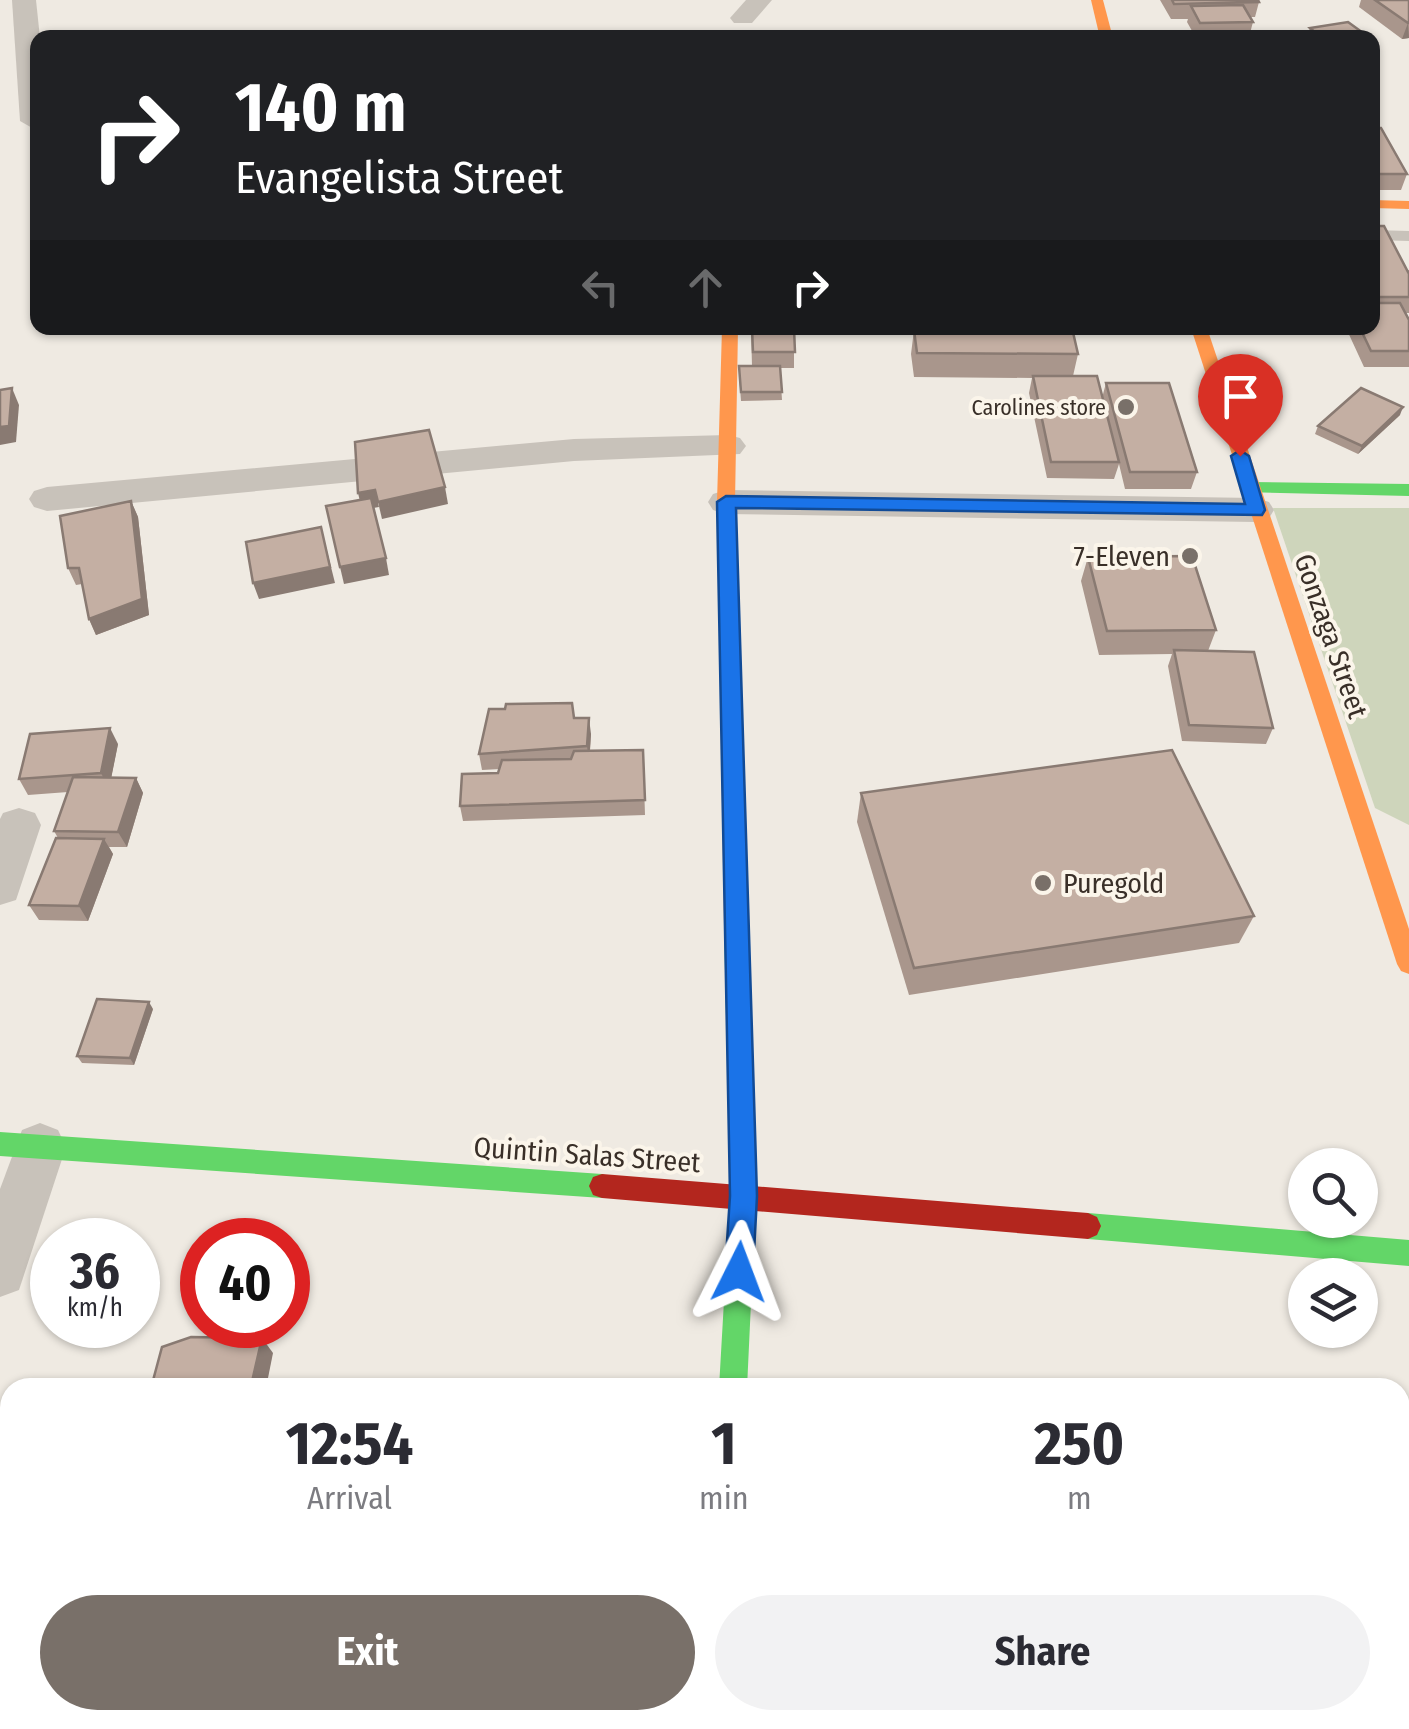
<!DOCTYPE html>
<style>
body{margin:0;font-family:"Fira Sans Condensed",sans-serif;background:#f2f2f3;color:#2b2b33;height:100vh;display:flex;flex-direction:column;font-size:38px;white-space:nowrap}
*{box-sizing:border-box;margin:0}
p{font-size:32px;color:#7c7c81}
.icon{flex:none;width:55px;height:55px;fill:none;stroke:currentColor;stroke-width:2;stroke-linecap:round;stroke-linejoin:round}
.map{position:relative;flex:1;overflow:hidden}
.side{position:absolute;left:0px;top:1378px;width:1410px;height:352px;display:flex;flex-direction:column;background:#fff;border-radius:30px 30px 0 0;box-shadow:0 2px 8px #0004}
.side>*{flex:none}
.banner{position:absolute;left:30px;top:30px;width:1350px;height:305px;border-radius:20px;box-shadow:0 2px 8px #0004;background:#202124;color:#fff;overflow:hidden}
.controls{position:absolute;left:1288px;top:1148px;display:grid;gap:20px}
.controls a{display:grid;place-items:center;width:90px;height:90px;border-radius:50%;background:#fff;box-shadow:0 2px 8px #0004;font-size:50px}
.speed{position:absolute;left:30px;top:1218px;display:flex;gap:20px;font-size:50px;font-weight:700;text-align:center}
.speed>*{display:grid;place-content:center;width:130px;height:130px;border-radius:50%;background:#fff;box-shadow:0 2px 8px #0004;line-height:1}
.speed small{font-size:25px;font-weight:400}
.speed .limit{border:15px solid #d22;background:#fff;color:#111}
.pin{position:absolute;display:grid;place-items:center;width:85px;height:85px;color:#fff;margin:-102px -42px;border-radius:50% 50% 50% 0;rotate:-45deg;box-shadow:0 0 10px #0007}
.pin .icon{rotate:45deg}
.me{position:absolute;width:110px;margin:-55px;rotate:3deg;stroke-linejoin:round;filter:drop-shadow(0 0 8px #0008)}
.turn{display:flex;align-items:center;gap:35px;height:210px;padding:0 40px;font-size:45px}
.turn .icon{width:130px;height:130px;stroke-width:2.5}
.turn b{display:block;font-size:70px;line-height:85px}
.lanes{display:flex;align-items:center;height:95px;padding:0 40px;background:#0003;justify-content:center;gap:50px;direction:ltr}
.lanes .off{opacity:.35}
.eta{display:flex;justify-content:space-evenly;align-items:center;height:170px;text-align:center}
.eta b{font-size:60px;font-weight:700;line-height:70px}
.cta{display:flex;gap:20px;margin-top:auto;padding:20px 40px}
.cta a{flex:1;height:115px;border-radius:60px;background:#797069;color:#fff;font-size:40px;font-weight:700;line-height:115px;text-align:center}
.cta a+a{background:#f2f2f3;color:#2b2b33}
.map>svg:first-child{display:block}
.green{fill:#ced5bb}
.lines{fill:none;stroke-linecap:round;stroke-linejoin:round}
.lane{fill:#c8c2ba;fill-rule:evenodd}
.street{fill:#c8c2ba;fill-rule:evenodd}
.fast{fill:#63d668;fill-rule:evenodd}
.slow{fill:#ff974d;fill-rule:evenodd}
.jam{fill:#b3261e;fill-rule:evenodd}
.wall{fill:#a9968c}
.shaded-wall{fill:#897a72}
.building{fill:#c4afa3;stroke:#897a72;stroke-width:2.5}
.route{fill:#1a73e8;stroke:#114b97;stroke-width:2.5}
.poi-dot{fill:#797069;stroke:#fbf5ea;stroke-width:4}
.labels{text-anchor:middle;dominant-baseline:central;stroke-width:8;stroke-linejoin:round;paint-order:stroke}
.far-poi-label{font-size:22px;fill:#392f28;stroke:#fbf5ea;text-anchor:end}
.poi-label{font-size:28px;fill:#392f28;stroke:#fbf5ea;text-anchor:end}
.street-label{font-size:28px;fill:#392f28;stroke:#fbf5ea}
</style>
<div class="map">
<svg width="1409" height="1729" viewBox="0 0 1409 1729">
<rect width="100%" height="100%" fill="#efeae2"/>
<!-- green -->
<path class="green" d="M 1273,508 L 1409,508 L 1409,825 L 1375,808 Z"/>
<g class="lines">
<!-- lane -->
<path class="lane" d="M 1372,230 L 1409,231 L 1409,241 L 1372,240 Z"/>
<!-- street -->
<g class="street">
<path d="M 12,0 L 36,0 L 40,38 L 38,128 L 34,129 L 20,121 Z"/>
<path d="M 746,0 L 772,0 L 752,23 L 734,23 L 730,18 Z"/>
<path d="M 728,435 L 740,438 L 746,446 L 740,454 L 574,461 L 47,511 L 34,507 L 29,499 L 34,491 L 47,487 L 574,439 Z"/>
<path d="M 726,490 L 1256,498 L 1269,502 L 1274,510 L 1269,518 L 1256,522 L 726,514 L 713,510 L 708,502 L 713,494 Z"/>
<path d="M 19,808 L 35,813 L 41,825 L 16,900 L 0,905 L 0,819 L 3,813 Z"/>
<path d="M 40,1123 L 58,1130 L 66,1147 L 19,1290 L 0,1297 L 0,1189 L 22,1130 Z"/>
<path d="M 682,1720 L 748,1720 L 747,1729 L 681,1729 Z"/>
</g>
<!-- fast -->
<g class="fast">
<path d="M 1250,482 L 1409,484 L 1409,496 L 1244,492 L 1244,484 Z"/>
<path d="M 736,915 L 744,918 L 748,925 L 756,1196 L 747,1388 L 719,1388 L 730,1196 L 724,925 L 728,918 Z"/>
<path d="M 0,1132 L 602,1174 L 611,1177 L 615,1186 L 611,1195 L 602,1198 L 0,1156 Z"/>
<path d="M 1088,1213 L 1409,1240 L 1409,1266 L 1088,1239 L 1079,1235 L 1075,1226 L 1079,1217 Z"/>
</g>
<!-- slow -->
<g class="slow">
<path d="M 1091,0 L 1103,0 L 1113,38 L 1100,38 Z"/>
<path d="M 1372,200 L 1409,201 L 1409,209 L 1372,208 Z"/>
<path d="M 722,328 L 738,328 L 735,502 L 748,925 L 744,932 L 728,932 L 724,925 L 717,502 Z"/>
<path d="M 1191,328 L 1207,328 L 1409,929 L 1409,974 L 1401,971 L 1397,964 Z"/>
</g>
<!-- jam -->
<path class="jam" d="M 602,1174 L 1088,1213 L 1097,1217 L 1101,1226 L 1097,1235 L 1088,1239 L 602,1198 L 593,1195 L 589,1186 L 593,1177 Z"/>
</g>
<!-- wall -->
<g class="wall">
<path d="M 1160,0 L 1258,0 L 1259,2 L 1255,17 L 1250,17 L 1253,22 L 1249,37 L 1196,38 L 1187,22 L 1188,19 L 1171,19 Z"/>
<path d="M 1361,0 L 1409,0 L 1409,38 L 1402,39 L 1359,7 Z"/>
<path d="M 1310,28 L 1366,38 L 1310,38 L 1307,35 Z"/>
<path d="M 1372,128 L 1407,174 L 1401,190 L 1372,190 Z"/>
<path d="M 1372,226 L 1407,270 L 1409,270 L 1409,313 L 1405,313 L 1408,319 L 1409,317 L 1409,367 L 1364,367 L 1346,328 L 1372,328 Z"/>
<path d="M 751,328 L 794,328 L 794,368 L 780,368 L 782,400 L 741,401 L 739,375 L 752,366 Z"/>
<path d="M 926,328 L 1072,328 L 1078,354 L 1073,376 L 1102,398 L 1106,383 L 1197,472 L 1191,489 L 1125,489 L 1119,464 L 1114,479 L 1047,478 L 1029,393 L 1032,378 L 914,377 L 911,354 L 914,330 L 927,330 Z"/>
<path d="M 1400,415 L 1358,454 L 1315,434 L 1318,426 Z"/>
<path d="M 131,501 L 138,517 L 149,615 L 96,635 L 89,619 L 82,584 L 76,585 L 68,568 Z"/>
<path d="M 1088,557 L 1216,630 L 1208,651 L 1273,728 L 1266,744 L 1182,741 L 1168,666 L 1172,654 L 1099,655 L 1081,581 Z"/>
<path d="M 574,718 L 591,734 L 590,751 L 643,750 L 645,815 L 463,821 L 460,806 L 498,773 L 500,769 L 482,770 L 479,754 Z"/>
<path d="M 118,744 L 111,778 L 136,778 L 143,793 L 127,847 L 109,847 L 113,854 L 88,921 L 39,920 L 29,905 L 58,838 L 54,831 L 68,792 L 28,795 L 19,779 Z"/>
<path d="M 861,793 L 1254,916 L 1239,943 L 909,995 L 857,822 Z"/>
<path d="M 153,1009 L 134,1065 L 82,1063 L 77,1056 Z"/>
</g>
<!-- shaded-wall -->
<g class="shaded-wall">
<path d="M 1408,23 L 1409,38 L 1402,39 Z"/>
<path d="M 12,388 L 19,405 L 16,442 L 0,445 L 0,427 Z"/>
<path d="M 1403,407 L 1400,415 L 1358,454 L 1362,446 Z"/>
<path d="M 445,487 L 448,504 L 382,519 L 378,502 Z"/>
<path d="M 375,490 L 379,507 L 362,510 L 358,493 Z"/>
<path d="M 131,501 L 138,517 L 149,615 L 96,635 L 89,619 Z"/>
<path d="M 321,527 L 335,583 L 259,599 L 253,583 Z"/>
<path d="M 386,558 L 389,575 L 344,584 L 340,567 Z"/>
<path d="M 589,718 L 591,734 L 589,762 L 587,746 Z"/>
<path d="M 110,728 L 118,744 L 109,789 L 101,773 Z"/>
<path d="M 136,778 L 143,793 L 127,847 L 118,832 Z"/>
<path d="M 104,839 L 113,854 L 88,921 L 79,906 Z"/>
<path d="M 149,1002 L 153,1009 L 134,1065 L 130,1058 Z"/>
<path d="M 262,1338 L 273,1353 L 266,1388 L 251,1386 Z"/>
<path d="M 21,1720 L 36,1720 L 34,1729 L 19,1729 Z"/>
<path d="M 236,1720 L 246,1720 L 245,1729 L 235,1729 Z"/>
</g>
<!-- building -->
<g class="building">
<path d="M 1172,0 L 1258,0 L 1259,2 L 1174,4 Z"/>
<path d="M 1375,0 L 1409,0 L 1409,23 L 1408,23 Z"/>
<path d="M 1243,5 L 1253,22 L 1200,23 L 1191,6 Z"/>
<path d="M 1348,22 L 1366,35 L 1352,38 L 1322,38 L 1310,28 Z"/>
<path d="M 1372,128 L 1381,128 L 1407,174 L 1372,174 Z"/>
<path d="M 1372,226 L 1384,226 L 1409,274 L 1409,297 L 1372,297 Z"/>
<path d="M 1372,303 L 1400,303 L 1409,320 L 1409,351 L 1371,351 L 1360,328 L 1372,328 Z"/>
<path d="M 752,328 L 794,328 L 795,352 L 753,352 Z"/>
<path d="M 933,328 L 1072,328 L 1078,354 L 917,353 L 914,330 L 933,331 Z"/>
<path d="M 739,366 L 780,366 L 782,392 L 741,392 Z"/>
<path d="M 1033,376 L 1097,376 L 1119,462 L 1051,462 Z"/>
<path d="M 1106,383 L 1169,383 L 1197,472 L 1130,472 Z"/>
<path d="M 12,388 L 9,426 L 0,427 L 0,390 Z"/>
<path d="M 1361,388 L 1403,407 L 1362,446 L 1318,426 Z"/>
<path d="M 429,430 L 445,487 L 378,502 L 375,490 L 358,493 L 355,442 Z"/>
<path d="M 371,498 L 386,558 L 340,567 L 326,506 Z"/>
<path d="M 131,501 L 142,599 L 89,619 L 79,568 L 68,568 L 60,516 Z"/>
<path d="M 321,527 L 330,567 L 253,583 L 246,542 Z"/>
<path d="M 1192,556 L 1216,630 L 1107,631 L 1088,557 Z"/>
<path d="M 1174,650 L 1254,652 L 1273,728 L 1189,725 Z"/>
<path d="M 572,703 L 574,718 L 589,718 L 587,746 L 479,754 L 489,709 L 505,709 L 506,704 Z"/>
<path d="M 110,728 L 101,773 L 19,779 L 30,734 Z"/>
<path d="M 643,750 L 645,800 L 460,806 L 462,774 L 498,773 L 502,760 L 571,759 L 574,751 Z"/>
<path d="M 1172,750 L 1254,916 L 914,968 L 861,793 Z"/>
<path d="M 73,777 L 136,778 L 118,832 L 54,831 Z"/>
<path d="M 56,838 L 104,839 L 79,906 L 29,905 Z"/>
<path d="M 97,999 L 149,1002 L 130,1058 L 77,1056 Z"/>
<path d="M 191,1337 L 262,1338 L 251,1386 L 262,1388 L 151,1388 L 162,1347 Z"/>
<path d="M 10,1558 L 10,1720 L 21,1720 L 19,1729 L 0,1729 L 0,1559 Z"/>
<path d="M 142,1720 L 236,1720 L 235,1729 L 141,1729 Z"/>
</g>
<!-- route -->
<path class="route" d="M 1240,450 L 1249,456 L 1265,510 L 1262,515 L 736,508 L 757,1196 L 753,1272 L 749,1282 L 739,1286 L 729,1282 L 725,1272 L 730,1196 L 717,502 L 726,496 L 1245,504 L 1231,456 Z"/>
<!-- markers -->
<g class="poi-dot">
<circle cx="1126" cy="407" r="10"/>
<circle cx="1190" cy="556" r="10"/>
<circle cx="1043" cy="883" r="10"/>
</g>
<g class="labels">
<!-- far-poi labels -->
<g class="far-poi-label">
<text x="1106" y="407">Carolines store</text>
</g>
<!-- poi labels -->
<g class="poi-label">
<text x="1170" y="556">7-Eleven</text>
<text x="1063" y="883" text-anchor="start">Puregold</text>
</g>
<!-- street labels -->
<g class="street-label">
<text transform="translate(1331 636) rotate(71)">Gonzaga Street</text>
<text transform="translate(587 1155) rotate(4)">Quintin Salas Street</text>
</g>
</g>
</svg>
<div class="controls">
<a><svg class="icon" aria-label="search" viewBox="0 0 24 24"><circle cx="10" cy="10" r="6"/><path d="M15 15l6 6"/></svg></a>
<a><svg class="icon" aria-label="layers" viewBox="0 0 24 24"><path d="M12 4l9 5-9 5-9-5zM3 14l9 5 9-5"/></svg></a>
</div>
<div class="speed"><div>36<small>km/h</small></div><div class="limit">40</div></div>
<div class="pin" style="left:1240px;top:456px;background:#d93025"><svg class="icon" aria-label="arrive" viewBox="0 0 24 24"><path d="M6 21V4h12l-3 4 3 4H6"/></svg></div>
<svg class="me" style="left:739px;top:1272px" viewBox="-20 -20 40 40"><path d="M0-17L14 15 0 8-14 15z" fill="#1a73e8" stroke="#fff" stroke-width="4"/></svg>
<div class="banner">
<div class="turn"><svg class="icon" aria-label="right" viewBox="0 0 24 24"><path d="M7 20v-9h11M14 6l5 5-5 5"/></svg><div><b>140 m</b>Evangelista Street</div></div>
<div class="lanes"><svg class="icon off" aria-label="left" viewBox="0 0 24 24"><path d="M17 20v-9H6M10 6l-5 5 5 5"/></svg><svg class="icon off" aria-label="ahead" viewBox="0 0 24 24"><path d="M12 20V5M6 11l6-6 6 6"/></svg><svg class="icon" aria-label="right" viewBox="0 0 24 24"><path d="M7 20v-9h11M14 6l5 5-5 5"/></svg></div>
</div>
<section class="side">
<div class="eta">
<div><b>12:54</b><p>Arrival</p></div>
<div><b>1</b><p>min</p></div>
<div><b>250</b><p>m</p></div>
</div>
<div class="cta"><a>Exit</a><a>Share</a></div>
</section>
</div>
